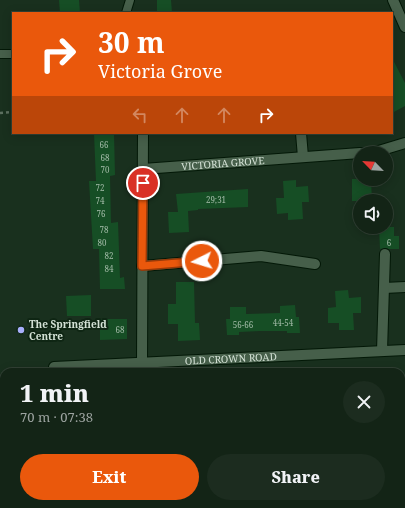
<!DOCTYPE html>
<meta charset="utf-8">
<style>
body{margin:0;font-family:"Noto Serif",serif;background:#1c2c1f;color:#f1f3f6;height:100vh;display:flex;flex-direction:column;font-size:15px;white-space:nowrap}
*{box-sizing:border-box;margin:0}
p{font-size:13px;color:#9da4a1}
.icon{flex:none;width:22px;height:22px;fill:none;stroke:currentColor;stroke-width:2;stroke-linecap:round;stroke-linejoin:round}
.map{position:relative;flex:1;overflow:hidden}
.side{position:absolute;left:0px;top:368px;width:405px;height:140px;display:flex;flex-direction:column;background:#132416;border-radius:12px 12px 0 0;box-shadow:0 2px 10px #0003,0 0 0 1px #324135}
.side>*{flex:none}
.banner{position:absolute;left:12px;top:12px;width:381px;height:122px;border-radius:0px;box-shadow:0 2px 10px #0003,0 0 0 1px #324135;background:#ea580c;color:#fff;overflow:hidden}
.needle{width:26px;rotate:295deg}
.controls{position:absolute;left:353px;top:146px;display:grid;gap:8px}
.controls a{display:grid;place-items:center;width:40px;height:40px;border-radius:50%;background:#132416;box-shadow:0 2px 10px #0003,0 0 0 1px #324135;font-size:20px}
.pin{position:absolute;display:grid;place-items:center;width:34px;height:34px;color:#fff;margin:-17px;border:2px solid #fff;border-radius:50%;box-shadow:0 1px 4px #0007}
.me{position:absolute;width:44px;margin:-22px;rotate:265deg;stroke-linejoin:round;filter:drop-shadow(0 0 3px #0008)}
.turn{display:flex;align-items:center;gap:14px;height:84px;padding:0 20px;font-size:18px}
.turn .icon{width:52px;height:52px;stroke-width:2.5}
.turn b{display:block;font-size:28px;line-height:34px}
.lanes{display:flex;align-items:center;height:38px;padding:0 20px;background:#0003;justify-content:center;gap:20px;direction:ltr}
.lanes .off{opacity:.35}
.round{display:grid;place-items:center;flex:none;width:42px;height:42px;border-radius:21px;background:#1c2c1f}
.headline{display:flex;align-items:center;justify-content:space-between;height:68px;padding:0 20px}
h1{font-size:24px;font-weight:800;line-height:30px}
.cta{display:flex;gap:8px;margin-top:auto;padding:8px 20px}
.cta a{flex:1;height:46px;border-radius:24px;background:#ea580c;color:#fff;font-size:16px;font-weight:800;line-height:46px;text-align:center}
.cta a+a{background:#1c2c1f;color:#f1f3f6}
.map>svg:first-child{display:block}
.building{fill:#164e25}
.lines{fill:none;stroke-linecap:round;stroke-linejoin:round}
.service-casing{stroke:#031807;stroke-width:10}
.minor-casing{stroke:#031807;stroke-width:12}
.path{stroke:#5d7060;stroke-width:2.5;stroke-dasharray:3 3;stroke-linecap:butt}
.service{stroke:#465f4a;stroke-width:8}
.minor{stroke:#465f4a;stroke-width:10}
.route-casing{stroke:#983908;stroke-width:10}
.route{stroke:#ea580c;stroke-width:7}
.poi-dot{fill:#a8b0fc;stroke:#0f2614;stroke-width:1.5}
.labels{text-anchor:middle;dominant-baseline:central;stroke-width:4;stroke-linejoin:round;paint-order:stroke}
.number-label{font-size:8px;fill:#a4bca9}
.street-label{font-size:10px;fill:#d3e1d5;stroke:#0f2614}
.poi-label{font-size:10px;font-weight:bold;fill:#d3e1d5;stroke:#0f2614;text-anchor:start}
</style>
<div class="map">
<svg width="405" height="508" viewBox="0 0 405 508">
<rect width="100%" height="100%" fill="#19301e"/>
<!-- building -->
<g class="building">
<path d="M 59,0 L 79,0 L 80,13 L 60,13 Z"/>
<path d="M 157,0 L 171,0 L 172,13 L 157,13 Z"/>
<path d="M 392,58 L 405,83 L 405,106 L 392,113 Z"/>
<path d="M 94,133 L 114,133 L 115,175 L 110,176 L 111,223 L 118,222 L 120,278 L 124,277 L 125,289 L 100,289 L 99,249 L 93,249 L 89,181 L 96,181 Z"/>
<path d="M 352,179 L 371,179 L 372,201 L 352,201 Z"/>
<path d="M 296,180 L 296,187 L 308,186 L 309,202 L 302,202 L 303,219 L 288,220 L 288,213 L 277,214 L 276,198 L 284,198 L 283,181 Z"/>
<path d="M 248,189 L 248,207 L 198,209 L 198,210 L 188,211 L 189,232 L 169,233 L 168,212 L 178,212 L 176,194 Z"/>
<path d="M 379,227 L 394,227 L 394,236 L 399,236 L 399,249 L 389,249 L 385,248 L 380,249 Z"/>
<path d="M 176,282 L 194,282 L 195,323 L 199,323 L 200,340 L 178,341 L 178,324 L 168,324 L 168,304 L 176,304 Z"/>
<path d="M 348,290 L 349,298 L 361,297 L 361,313 L 353,313 L 354,330 L 339,330 L 339,323 L 328,323 L 328,308 L 336,307 L 335,291 Z"/>
<path d="M 91,295 L 91,316 L 67,316 L 66,296 Z"/>
<path d="M 295,305 L 296,317 L 299,317 L 300,333 L 287,333 L 287,331 L 260,331 L 239,332 L 239,335 L 227,335 L 226,319 L 230,319 L 230,307 L 246,307 L 246,314 L 280,313 L 280,306 Z"/>
<path d="M 100,319 L 127,319 L 127,339 L 100,340 Z"/>
</g>
<g class="lines">
<!-- service casing -->
<g class="service-casing">
<g id="service">
<path d="M 126,13 L 130,0"/>
<path d="M 0,54 L 13,54"/>
</g>
</g>
<!-- minor casing -->
<g class="minor-casing">
<g id="minor">
<path d="M 393,0 L 405,27"/>
<path d="M 301,133 L 303,157"/>
<path d="M 366,153 L 372,153 L 405,143"/>
<path id="s1" d="M 143,169 L 360,153"/>
<path d="M 142,266 L 261,256 L 315,264"/>
<path d="M 384,288 L 405,287"/>
<path d="M 382,351 L 385,254"/>
<path d="M 142,363 L 143,133"/>
<path id="s2" d="M 54,367 L 405,350"/>
</g>
</g>
<!-- path -->
<g class="path">
<path d="M 0,113 L 13,112"/>
<path d="M 401,454 L 405,454"/>
<path d="M 0,459 L 4,459"/>
<path d="M 151,504 L 152,508"/>
</g>
<!-- service -->
<use href="#service" class="service"/>
<!-- minor -->
<use href="#minor" class="minor"/>
</g>
<g class="lines">
<!-- route casing -->
<g class="route-casing">
<path id="route" d="M 143,183 L 142,266 L 202,261"/>
</g>
<!-- route -->
<use href="#route" class="route"/>
</g>
<!-- markers -->
<circle class="poi-dot" cx="21" cy="330" r="4"/>
<g class="labels">
<!-- number labels -->
<g class="number-label">
<text x="104" y="144">66</text>
<text x="105" y="157">68</text>
<text x="105" y="169">70</text>
<text x="100" y="187">72</text>
<text x="216" y="199">29;31</text>
<text x="100" y="200">74</text>
<text x="101" y="213">76</text>
<text x="104" y="229">78</text>
<text x="102" y="242">80</text>
<text x="389" y="242">6</text>
<text x="109" y="255">82</text>
<text x="109" y="268">84</text>
<text x="283" y="322">44-54</text>
<text x="243" y="324">56-66</text>
<text x="120" y="329">68</text>
</g>
<!-- street labels -->
<g class="street-label">
<text stroke="none"><textPath href="#s1" startOffset="80">VICTORIA GROVE</textPath></text>
<text stroke="none"><textPath href="#s2" startOffset="177">OLD CROWN ROAD</textPath></text>
</g>
<!-- poi labels -->
<g class="poi-label">
<text x="29" y="324">The Springfield<tspan x="29" dy="12">Centre</tspan></text>
</g>
</g>
</svg>
<div class="controls">
<a><svg class="needle" viewBox="-14 -14 28 28"><path d="M0-13l5 13h-10z" fill="#e53935"/><path d="M0 13l5-13h-10z" fill="#9da4a1"/></svg></a>
<a><svg class="icon" aria-label="sound" viewBox="0 0 24 24"><path d="M4 9h4l5-4v14l-5-4H4zM17 9q2 3 0 6"/></svg></a>
</div>
<div class="pin" style="left:143px;top:183px;background:#d93025"><svg class="icon" aria-label="arrive" viewBox="0 0 24 24"><path d="M6 21V4h12l-3 4 3 4H6"/></svg></div>
<svg class="me" style="left:202px;top:261px" viewBox="-20 -20 40 40"><circle r="17" fill="#ea580c" stroke="#fff" stroke-width="3"/><path d="M0-11L8 9 0 5-8 9z" fill="#fff"/></svg>
<div class="banner">
<div class="turn"><svg class="icon" aria-label="right" viewBox="0 0 24 24"><path d="M7 20v-9h11M14 6l5 5-5 5"/></svg><div><b>30 m</b>Victoria Grove</div></div>
<div class="lanes"><svg class="icon off" aria-label="left" viewBox="0 0 24 24"><path d="M17 20v-9H6M10 6l-5 5 5 5"/></svg><svg class="icon off" aria-label="ahead" viewBox="0 0 24 24"><path d="M12 20V5M6 11l6-6 6 6"/></svg><svg class="icon off" aria-label="ahead" viewBox="0 0 24 24"><path d="M12 20V5M6 11l6-6 6 6"/></svg><svg class="icon" aria-label="right" viewBox="0 0 24 24"><path d="M7 20v-9h11M14 6l5 5-5 5"/></svg></div>
</div>
<section class="side">
<div class="headline"><div><h1>1 min</h1><p>70 m · 07:38</p></div><a class="round"><svg class="icon" aria-label="close" viewBox="0 0 24 24"><path d="M6 6l12 12M18 6L6 18"/></svg></a></div>
<div class="cta"><a>Exit</a><a>Share</a></div>
</section>
</div>
